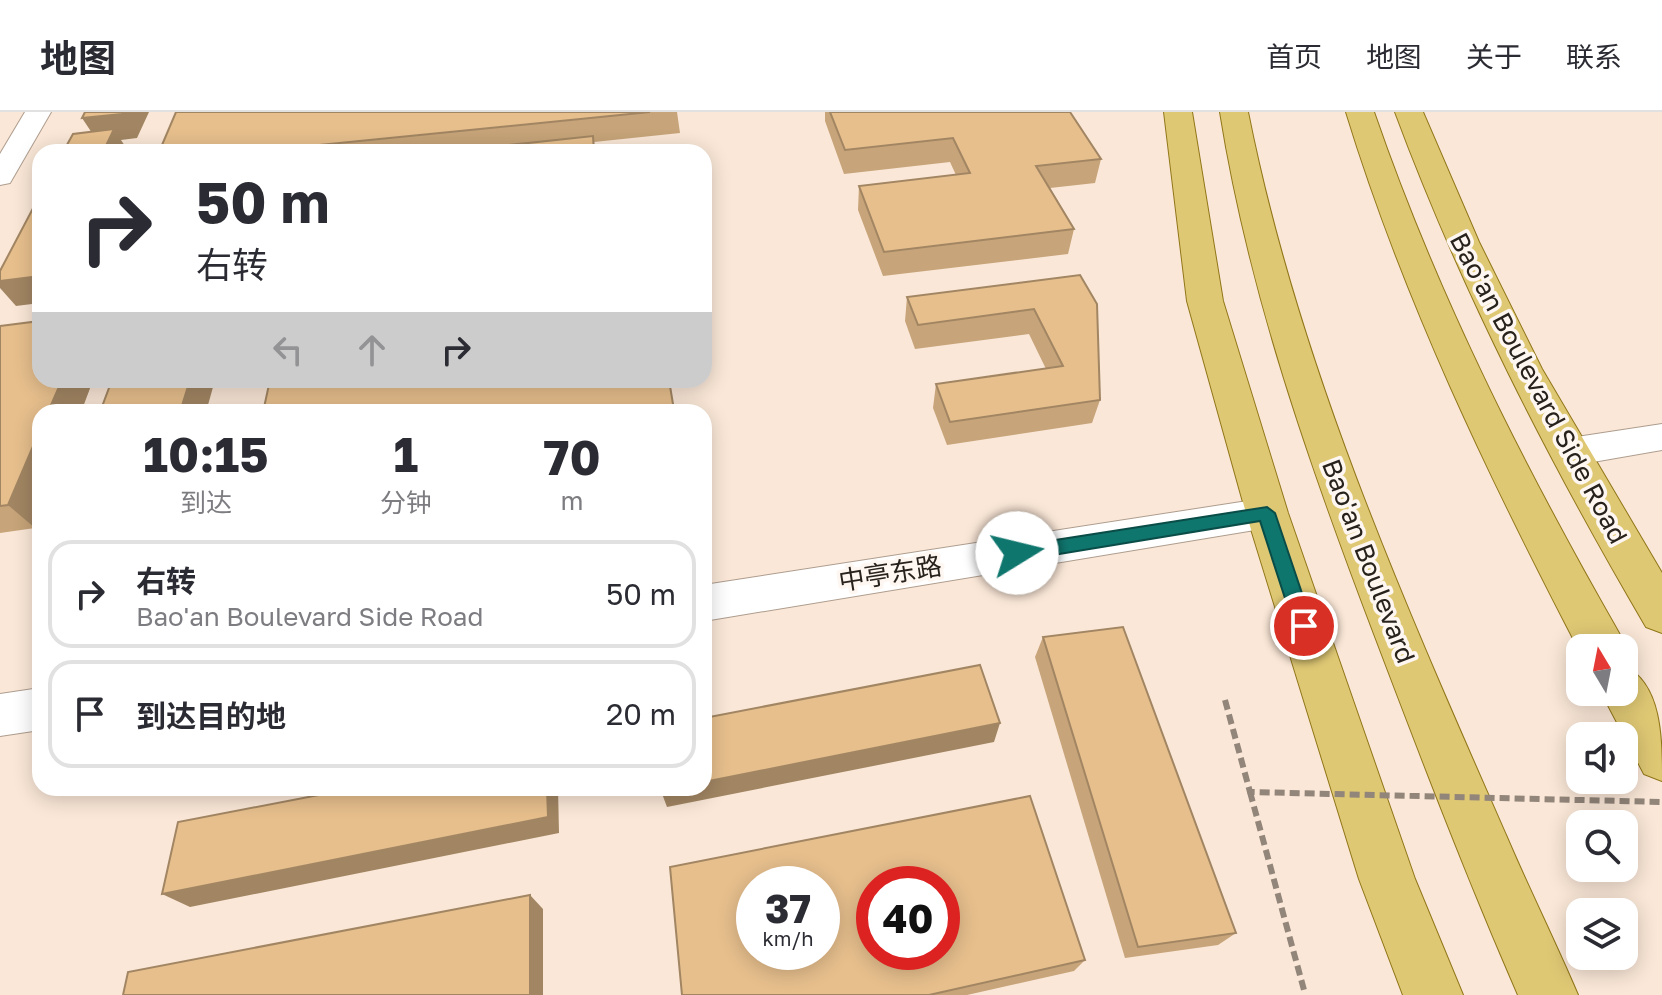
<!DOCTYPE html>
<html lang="zh">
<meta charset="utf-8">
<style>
body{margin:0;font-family:"Golos Text","Noto Sans SC",sans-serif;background:#f7f7f7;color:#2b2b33;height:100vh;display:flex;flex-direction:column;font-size:30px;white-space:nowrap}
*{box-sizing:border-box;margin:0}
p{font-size:26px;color:#7c7c81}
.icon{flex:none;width:44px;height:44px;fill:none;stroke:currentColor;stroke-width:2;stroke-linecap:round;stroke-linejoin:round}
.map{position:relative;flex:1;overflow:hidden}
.panel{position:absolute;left:32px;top:292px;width:680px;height:392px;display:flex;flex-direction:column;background:#fff;border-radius:24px;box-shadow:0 4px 20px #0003}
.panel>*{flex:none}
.top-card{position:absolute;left:32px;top:32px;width:680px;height:244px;border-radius:24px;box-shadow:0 4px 20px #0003;background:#fff;color:#2b2b33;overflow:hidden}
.needle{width:52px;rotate:350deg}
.controls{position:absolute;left:1566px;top:522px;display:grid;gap:16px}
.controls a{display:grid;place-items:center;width:72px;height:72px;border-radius:16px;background:#fff;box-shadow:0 4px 20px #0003;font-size:40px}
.speed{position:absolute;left:736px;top:754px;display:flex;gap:16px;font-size:40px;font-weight:700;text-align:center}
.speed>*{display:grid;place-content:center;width:104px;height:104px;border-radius:50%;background:#fff;box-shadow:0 4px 20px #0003;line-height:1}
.speed small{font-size:20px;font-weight:400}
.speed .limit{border:12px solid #d22;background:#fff;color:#111}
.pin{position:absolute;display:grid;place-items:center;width:68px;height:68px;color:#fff;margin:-34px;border:4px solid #fff;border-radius:50%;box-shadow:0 2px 8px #0007}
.me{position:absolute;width:88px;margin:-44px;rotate:81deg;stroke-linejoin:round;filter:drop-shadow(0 0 6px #0008)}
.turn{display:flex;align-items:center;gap:28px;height:168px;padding:0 32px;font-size:36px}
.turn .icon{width:104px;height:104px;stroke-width:2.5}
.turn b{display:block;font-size:56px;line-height:68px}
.lanes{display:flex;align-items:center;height:76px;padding:0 32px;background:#0003;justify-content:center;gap:40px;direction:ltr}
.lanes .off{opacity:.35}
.eta{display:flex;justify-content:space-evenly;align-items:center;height:136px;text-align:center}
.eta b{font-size:48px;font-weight:700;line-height:56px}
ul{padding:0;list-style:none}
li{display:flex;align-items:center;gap:24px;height:108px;margin:0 16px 12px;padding:0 16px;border:4px solid #e1e1e2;border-radius:24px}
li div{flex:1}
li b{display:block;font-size:30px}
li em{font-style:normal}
header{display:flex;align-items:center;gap:48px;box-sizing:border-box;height:112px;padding:0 40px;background:#fff;border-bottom:2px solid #e1e1e2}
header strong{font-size:38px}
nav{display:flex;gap:44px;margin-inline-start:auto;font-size:28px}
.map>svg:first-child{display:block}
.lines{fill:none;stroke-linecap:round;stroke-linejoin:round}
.minor-casing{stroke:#ae9d8e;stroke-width:2}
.major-casing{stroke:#917619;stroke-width:2}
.path{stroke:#92857a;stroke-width:6;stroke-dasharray:10 5;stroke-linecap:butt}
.minor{fill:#fff;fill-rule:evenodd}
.major{fill:#dfc874;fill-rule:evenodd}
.path-bridge{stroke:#92857a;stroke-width:6;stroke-dasharray:10 5;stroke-linecap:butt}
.wall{fill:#c7a479}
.shaded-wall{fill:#a28663}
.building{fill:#e7bf8d;stroke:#a28663;stroke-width:2;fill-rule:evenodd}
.route{fill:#0f766e;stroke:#0a4d48;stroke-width:2}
.labels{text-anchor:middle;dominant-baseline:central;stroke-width:7;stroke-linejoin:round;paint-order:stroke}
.street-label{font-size:26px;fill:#28221c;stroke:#fef6f0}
</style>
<header>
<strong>地图</strong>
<nav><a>首页</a><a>地图</a><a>关于</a><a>联系</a></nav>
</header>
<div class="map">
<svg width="1662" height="883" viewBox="0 0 1662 883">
<rect width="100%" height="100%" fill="#fae7d7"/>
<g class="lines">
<!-- minor casing -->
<g class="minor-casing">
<g id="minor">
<path d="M 25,0 L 51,0 L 10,71 L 0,73 L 0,42 Z"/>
<path d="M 1662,312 L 1662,338 L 1570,354 L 1557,350 L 1552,340 L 1557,330 L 1570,326 Z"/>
<path d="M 1267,386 L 1281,390 L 1286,401 L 1281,412 L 1267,416 L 704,509 L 704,473 Z"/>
<path d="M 40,576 L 40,618 L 0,624 L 0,582 Z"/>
</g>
</g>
<!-- major casing -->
<g class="major-casing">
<g id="major">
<path d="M 1164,0 L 1192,0 L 1223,189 L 1288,401 L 1415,767 L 1463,883 L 1403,883 L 1359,767 L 1246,401 L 1187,189 Z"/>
<path d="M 1220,0 L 1248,0 C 1298,252 1403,489 1506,723 C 1529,777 1555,829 1578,883 L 1518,883 C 1466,764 1420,643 1374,522 C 1309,351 1249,181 1220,0 Z"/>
<path d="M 1346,0 L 1374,0 C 1437,183 1523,353 1619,521 L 1626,536 L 1624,540 L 1624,536 L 1580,536 L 1580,540 C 1489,365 1404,189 1346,0 Z"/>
<path d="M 1395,0 L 1423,0 L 1479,130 L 1542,257 L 1662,461 L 1662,521 L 1646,515 C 1549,349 1462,180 1395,0 Z"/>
<path d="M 1624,554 C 1662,572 1662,627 1662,669 L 1644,662 L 1601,580 L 1624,580 Z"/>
</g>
</g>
<!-- path -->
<path class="path" d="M 1250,680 L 1304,878"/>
<!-- minor -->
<use href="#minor" class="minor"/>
<!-- major -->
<use href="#major" class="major"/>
<!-- path-bridge -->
<path class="path-bridge" d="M 1225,588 L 1250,680 L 1662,690"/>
</g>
<!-- wall -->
<g class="wall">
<path d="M 176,0 L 677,0 L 680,21 L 594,30 L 596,40 L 159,40 Z"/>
<path d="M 825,0 L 1070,0 L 1101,47 L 1095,71 L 1050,76 L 1074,117 L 1068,142 L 883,164 L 858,98 L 859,74 L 956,63 L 950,50 L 844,62 L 825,9 Z"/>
<path d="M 1080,163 L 1100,288 L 1092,311 L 947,333 L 933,296 L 936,272 L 1046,257 L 1029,222 L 915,237 L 905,209 L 907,185 Z"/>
<path d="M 0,214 L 40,268 L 93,268 L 81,300 L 40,300 L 40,402 L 35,416 L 0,421 Z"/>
<path d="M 1043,525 L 1236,821 L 1218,833 L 1125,846 L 1035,545 Z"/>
<path d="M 1085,848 L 1074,859 L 967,883 L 682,883 Z"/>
</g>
<!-- shaded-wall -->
<g class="shaded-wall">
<path d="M 123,0 L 149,0 L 137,26 L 121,28 L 129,40 L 103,40 L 98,30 L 82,6 Z"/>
<path d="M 40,164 L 40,191 L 16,194 L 0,176 L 0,169 Z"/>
<path d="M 62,268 L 93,268 L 81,300 L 48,300 Z"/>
<path d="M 190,268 L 215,268 L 206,300 L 180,300 Z"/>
<path d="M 40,318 L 40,402 L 35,416 L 8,393 Z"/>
<path d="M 1000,611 L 994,630 L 667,695 L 661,679 L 675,676 L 704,676 L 704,670 Z"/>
<path d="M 547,676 L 558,676 L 559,721 L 190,795 L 162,782 Z"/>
<path d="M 530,783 L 543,797 L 543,883 L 530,883 Z"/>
</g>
<!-- building -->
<g class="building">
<path d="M 85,0 L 123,0 L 122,2 L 82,6 Z"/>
<path d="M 176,0 L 650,0 L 250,40 L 159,40 Z"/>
<path d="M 830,0 L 1070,0 L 1101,47 L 1036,54 L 1074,117 L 884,140 L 859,74 L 970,61 L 953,26 L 845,38 Z"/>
<path d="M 114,17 L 103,40 L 63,40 L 73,22 Z"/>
<path d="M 593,24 L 594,40 L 444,40 Z"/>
<path d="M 40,83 L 40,164 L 0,169 L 0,159 Z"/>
<path d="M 1080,163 L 1097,192 L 1100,288 L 950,310 L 936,272 L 1063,254 L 1034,197 L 918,213 L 907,185 Z"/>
<path d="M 40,209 L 40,268 L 62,268 L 48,300 L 40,300 L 40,318 L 8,393 L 0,394 L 0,214 Z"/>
<path d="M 112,268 L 190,268 L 180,300 L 100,300 Z"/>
<path d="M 270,268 L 669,268 L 674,298 L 658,300 L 263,300 Z"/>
<path d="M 1123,515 L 1236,821 L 1138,835 L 1043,525 Z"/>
<path d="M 980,553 L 1000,611 L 704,670 L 704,606 Z"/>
<path d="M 355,676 L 547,676 L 548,705 L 162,782 L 178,710 Z"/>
<path d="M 660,676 L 675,676 L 661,679 Z"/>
<path d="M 1030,684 L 1085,848 L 929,883 L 682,883 L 670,755 ZM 754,772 L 822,772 L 822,840 L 754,840 ZM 874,772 L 942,772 L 942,840 L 874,840 Z"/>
<path d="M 530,783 L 530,883 L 123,883 L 128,860 Z"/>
</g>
<!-- route -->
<path class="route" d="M 1267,395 L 1275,401 L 1313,514 L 1304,522 L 1294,514 L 1260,409 L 1017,449 L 1008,441 L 1017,434 Z"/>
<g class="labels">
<!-- street labels -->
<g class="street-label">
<text transform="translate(1539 276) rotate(62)">Bao'an Boulevard Side Road</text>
<text transform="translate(1369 449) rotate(69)">Bao'an Boulevard</text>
<text transform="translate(890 461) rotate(-9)">中亭东路</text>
</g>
</g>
</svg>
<div class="controls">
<a><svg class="needle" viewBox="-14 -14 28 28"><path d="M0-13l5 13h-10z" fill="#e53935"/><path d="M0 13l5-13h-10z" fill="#7c7c81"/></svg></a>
<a><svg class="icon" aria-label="sound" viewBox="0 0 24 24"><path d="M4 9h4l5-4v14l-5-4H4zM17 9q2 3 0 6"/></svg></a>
<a><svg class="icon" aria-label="search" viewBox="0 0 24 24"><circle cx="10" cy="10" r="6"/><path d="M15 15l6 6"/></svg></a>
<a><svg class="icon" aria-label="layers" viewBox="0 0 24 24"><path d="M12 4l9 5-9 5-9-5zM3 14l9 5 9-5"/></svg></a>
</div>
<div class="speed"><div>37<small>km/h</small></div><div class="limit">40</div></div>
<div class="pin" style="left:1304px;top:514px;background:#d93025"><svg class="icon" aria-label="arrive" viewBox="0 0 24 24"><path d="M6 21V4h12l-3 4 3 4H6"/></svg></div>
<svg class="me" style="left:1017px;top:441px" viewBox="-20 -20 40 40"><circle r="19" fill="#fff"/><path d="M0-13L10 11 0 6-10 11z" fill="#0f766e"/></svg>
<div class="top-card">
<div class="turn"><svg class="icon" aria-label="right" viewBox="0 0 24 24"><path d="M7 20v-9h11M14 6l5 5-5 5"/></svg><div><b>50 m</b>右转</div></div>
<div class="lanes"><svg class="icon off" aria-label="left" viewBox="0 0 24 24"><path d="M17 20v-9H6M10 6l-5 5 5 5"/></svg><svg class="icon off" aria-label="ahead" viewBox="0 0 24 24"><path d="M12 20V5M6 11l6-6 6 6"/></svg><svg class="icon" aria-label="right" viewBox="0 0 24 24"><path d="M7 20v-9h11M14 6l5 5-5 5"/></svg></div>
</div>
<section class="panel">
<div class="eta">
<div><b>10:15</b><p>到达</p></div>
<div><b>1</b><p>分钟</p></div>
<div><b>70</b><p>m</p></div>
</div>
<ul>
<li><svg class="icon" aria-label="right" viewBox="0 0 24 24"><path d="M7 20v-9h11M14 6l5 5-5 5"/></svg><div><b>右转</b><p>Bao'an Boulevard Side Road</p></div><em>50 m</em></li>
<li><svg class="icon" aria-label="arrive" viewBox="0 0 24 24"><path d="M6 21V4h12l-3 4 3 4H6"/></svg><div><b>到达目的地</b></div><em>20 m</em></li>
</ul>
</section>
</div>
